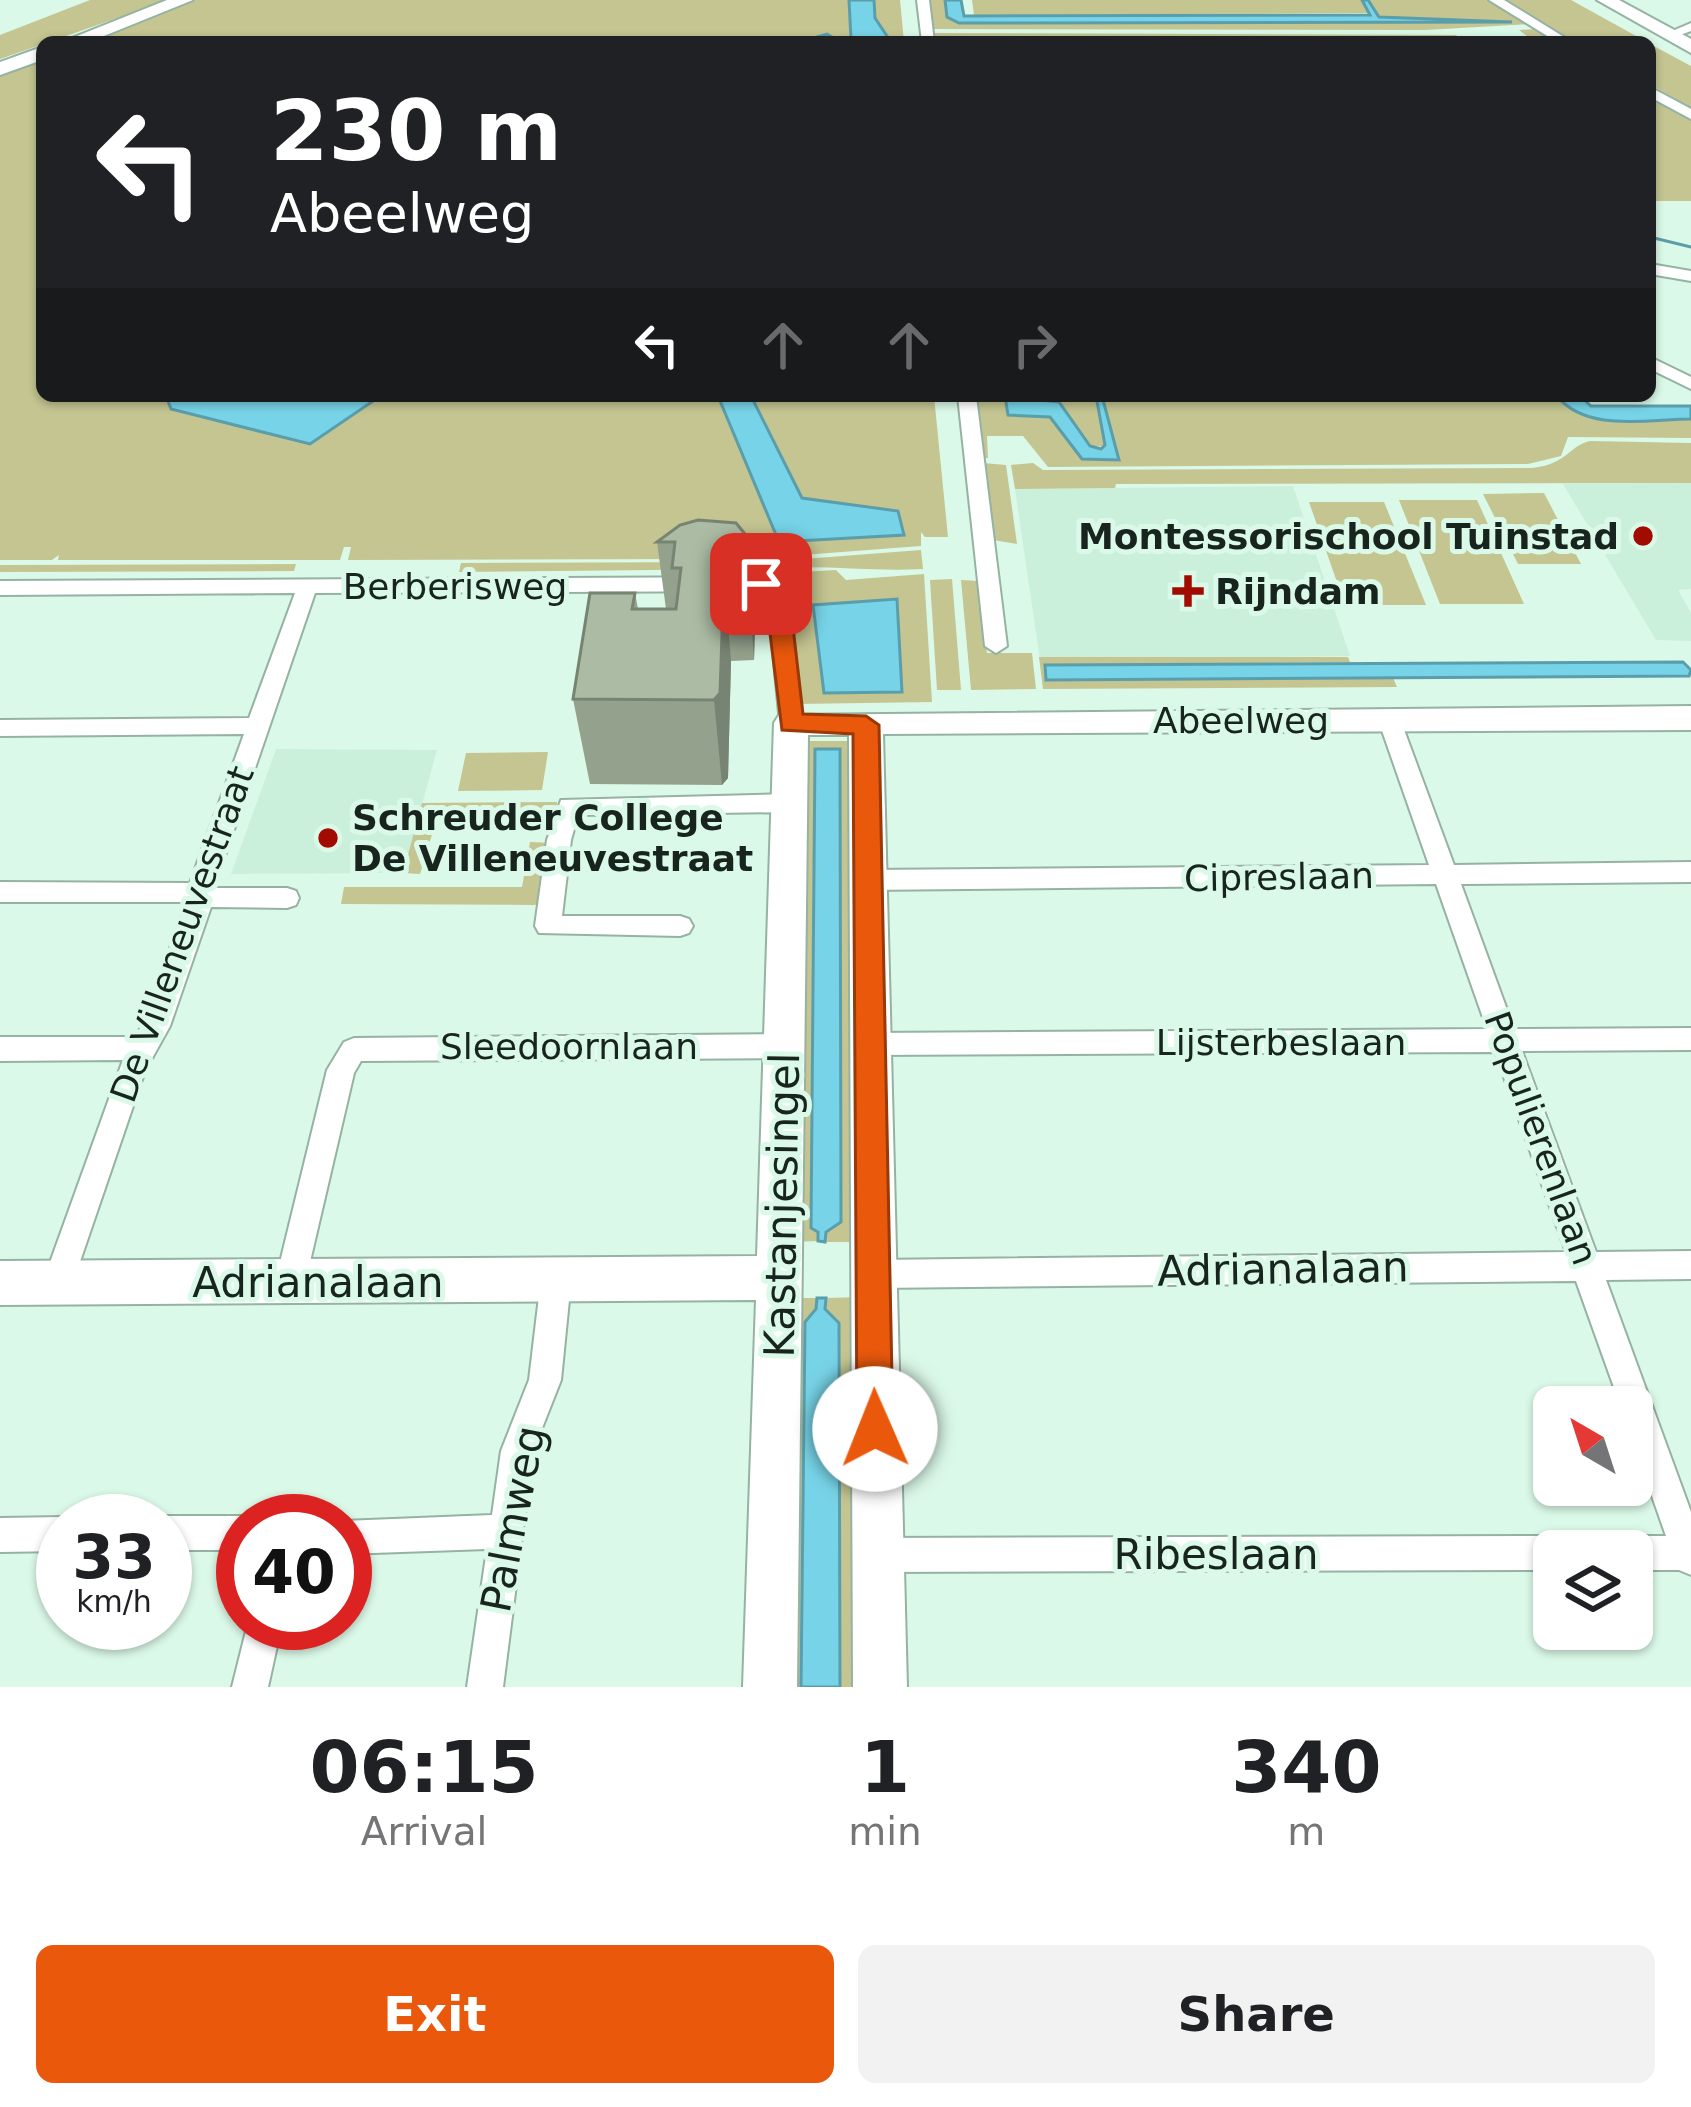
<!DOCTYPE html>
<style>
body{margin:0;font-family:"DejaVu Sans",sans-serif;background:#f2f2f2;color:#202124;height:100vh;display:flex;flex-direction:column;font-size:45px;white-space:nowrap}
*{box-sizing:border-box;margin:0}
p{font-size:39px;color:#757577}
.icon{flex:none;width:66px;height:66px;fill:none;stroke:currentColor;stroke-width:2;stroke-linecap:round;stroke-linejoin:round}
.map{position:relative;height:1687px;overflow:hidden}
.panel{display:flex;flex-direction:column;background:#fff;flex:1}
.panel>*{flex:none}
.guide{position:absolute;left:36px;top:36px;width:1620px;height:366px;border-radius:18px;box-shadow:0 3px 9px #0004;background:#202124;color:#fff;overflow:hidden}
.needle{width:78px;rotate:321deg}
.controls{position:absolute;left:1533px;top:1386px;display:grid;gap:24px}
.controls a{display:grid;place-items:center;width:120px;height:120px;border-radius:18px;background:#fff;box-shadow:0 3px 9px #0004;font-size:60px}
.speed{position:absolute;left:36px;top:1494px;display:flex;gap:24px;font-size:60px;font-weight:700;text-align:center}
.speed>*{display:grid;place-content:center;width:156px;height:156px;border-radius:50%;background:#fff;box-shadow:0 3px 9px #0004;line-height:1}
.speed small{font-size:30px;font-weight:400}
.speed .limit{border:18px solid #d22;background:#fff;color:#111}
.pin{position:absolute;display:grid;place-items:center;width:102px;height:102px;color:#fff;margin:-51px;border-radius:24px;box-shadow:0 6px 18px #0006}
.me{position:absolute;width:132px;margin:-66px;rotate:359deg;stroke-linejoin:round;filter:drop-shadow(0 0 9px #0008)}
.turn{display:flex;align-items:center;gap:42px;height:252px;padding:0 36px;font-size:54px}
.turn .icon{width:156px;height:156px;stroke-width:2.5}
.turn b{display:block;font-size:84px;line-height:102px}
.lanes{display:flex;align-items:center;height:114px;padding:0 36px;background:#0003;justify-content:center;gap:60px;direction:ltr}
.lanes .off{opacity:.35}
.eta{display:flex;justify-content:space-evenly;align-items:center;height:204px;text-align:center}
.eta b{font-size:72px;font-weight:700;line-height:84px}
.action{display:flex;gap:24px;margin-top:auto;padding:24px 36px}
.action a{flex:1;height:138px;border-radius:18px;background:#ea580c;color:#fff;font-size:48px;font-weight:700;line-height:138px;text-align:center}
.action a+a{background:#f2f2f2;color:#202124}
.map>svg:first-child{display:block}
.built{fill:#caf0db}
.green{fill:#c4c591}
.water{fill:#77d3e7;stroke:#5a9eab;stroke-width:3}
.lines{fill:none;stroke-linecap:round;stroke-linejoin:round}
.stream{stroke:#5a9eab;stroke-width:3}
.street-casing{stroke:#95b2a2;stroke-width:4}
.secondary-casing{stroke:#95b2a2;stroke-width:4}
.street{fill:#fff;fill-rule:evenodd}
.secondary{fill:#fff;fill-rule:evenodd}
.wall{fill:#94a28d}
.shaded-wall{fill:#788473}
.building{fill:#acbca4;stroke:#788473;stroke-width:3}
.route{fill:#ea580c;stroke:#983908;stroke-width:3}
.poi-dot{fill:#a20c00;stroke:#dbf9e8;stroke-width:4.5}
.labels{text-anchor:middle;dominant-baseline:central;stroke-width:10;stroke-linejoin:round;paint-order:stroke}
.poi-label{font-size:36px;font-weight:bold;fill:#18241e;stroke:#dbf9e8;text-anchor:start}
.street-label{font-size:36px;fill:#18241e;stroke:#dbf9e8}
.near-street-label{font-size:42px;fill:#18241e;stroke:#dbf9e8}
</style>
<div class="map">
<svg width="1691" height="1687" viewBox="0 0 1691 1687">
<rect width="100%" height="100%" fill="#dbf9e8"/>
<!-- built -->
<g class="built">
<path d="M 1691,483 L 1691,589 L 1678,590 L 1691,613 L 1691,641 L 1656,640 L 1563,484 Z"/>
<path d="M 1293,486 L 1350,656 L 1040,660 L 1015,489 Z"/>
<path d="M 276,749 L 437,750 L 403,873 L 231,874 Z"/>
</g>
<!-- green -->
<g class="green">
<path d="M 90,0 L 177,0 L 65,42 L 57,42 L 132,13 L 0,59 L 0,35 Z"/>
<path d="M 190,0 L 900,0 L 904,42 L 79,42 Z"/>
<path d="M 927,0 L 945,0 L 947,17 L 959,23 L 1511,23 L 1379,17 L 1376,13 L 974,15 L 972,0 L 1488,0 L 1530,24 L 1426,30 L 931,29 Z"/>
<path d="M 1499,0 L 1571,0 L 1647,42 L 1575,42 Z"/>
<path d="M 1535,29 L 1561,42 L 932,42 L 931,33 L 1456,35 L 1464,41 L 1527,36 L 1519,30 Z"/>
<path d="M 1650,44 L 1691,66 L 1691,108 L 1650,84 Z"/>
<path d="M 42,56 L 42,396 L 934,396 L 948,537 L 925,537 L 921,532 L 921,546 L 763,558 L 753,536 L 736,537 L 697,559 L 348,560 L 351,547 L 344,547 L 340,560 L 58,560 L 59,555 L 52,560 L 0,560 L 0,71 Z"/>
<path d="M 1650,95 L 1691,120 L 1691,201 L 1650,201 Z"/>
<path d="M 975,396 L 1005,396 L 1009,415 L 1050,417 L 1083,459 L 1119,460 L 1102,396 L 1557,396 C 1587,433 1648,419 1691,419 L 1691,438 L 1568,437 L 1561,456 L 1528,464 L 1048,467 L 1023,436 L 987,436 L 988,458 L 982,458 Z"/>
<path d="M 1027,396 L 1096,396 L 1105,446 L 1090,447 L 1059,402 L 1028,402 Z"/>
<path d="M 1590,441 L 1691,443 L 1691,483 L 1116,484 L 1115,488 L 1015,489 L 1011,465 L 1033,463 L 1043,470 L 1532,468 C 1568,464 1568,446 1590,441 Z"/>
<path d="M 983,463 L 1006,465 L 1017,544 L 993,540 Z"/>
<path d="M 1544,493 L 1581,564 L 1518,564 L 1483,494 Z"/>
<path d="M 1399,500 L 1477,500 L 1524,604 L 1440,604 Z"/>
<path d="M 1309,502 L 1384,502 L 1426,605 L 1345,605 Z"/>
<path d="M 921,550 L 923,569 C 869,572 820,564 766,569 L 764,562 Z"/>
<path d="M 750,562 L 751,569 L 459,572 L 461,563 Z"/>
<path d="M 296,564 L 294,571 L 0,572 L 0,565 Z"/>
<path d="M 836,570 L 846,580 L 924,574 L 932,702 L 796,704 L 785,590 L 764,574 Z"/>
<path d="M 952,579 L 961,690 L 937,690 L 930,580 Z"/>
<path d="M 961,580 L 979,581 L 987,653 L 1032,653 L 1036,689 L 971,690 Z"/>
<path d="M 1039,657 L 1348,657 L 1350,662 L 1046,665 L 1047,680 L 1393,678 L 1397,687 L 1043,689 Z"/>
<path d="M 801,741 L 855,741 L 859,1242 L 825,1242 L 826,1231 L 841,1221 L 839,749 L 815,750 L 811,1227 L 818,1232 L 818,1241 L 791,1242 Z"/>
<path d="M 548,752 L 542,790 L 458,791 L 466,753 Z"/>
<path d="M 557,802 L 556,818 L 437,818 L 420,874 L 403,873 L 422,803 Z"/>
<path d="M 530,842 L 552,843 L 542,901 L 535,905 L 341,904 L 344,887 L 522,887 Z"/>
<path d="M 862,1297 L 867,1687 L 840,1687 L 839,1323 L 825,1309 L 826,1298 Z"/>
<path d="M 791,1298 L 817,1298 L 816,1309 L 805,1322 L 801,1687 L 782,1687 Z"/>
</g>
<!-- water -->
<g class="water">
<path d="M 849,0 L 874,0 L 875,18 L 891,42 L 756,42 L 803,41 L 827,34 L 837,40 L 851,39 Z"/>
<path d="M 945,0 L 961,0 L 964,16 L 1370,15 L 1362,0 L 1368,0 L 1379,17 L 1512,22 L 959,23 L 947,17 Z"/>
<path d="M 166,396 L 598,396 L 376,399 L 310,444 L 171,409 Z"/>
<path d="M 718,396 L 751,396 L 802,498 L 898,511 L 904,535 L 779,542 Z"/>
<path d="M 1005,396 L 1059,402 L 1090,446 L 1101,449 L 1105,445 L 1096,396 L 1102,396 L 1119,460 L 1082,459 L 1050,417 L 1008,415 Z"/>
<path d="M 1557,396 L 1580,396 L 1591,406 L 1691,406 L 1691,419 C 1648,419 1587,433 1557,396 Z"/>
<path d="M 897,599 L 902,692 L 824,693 L 813,605 Z"/>
<path d="M 1683,662 L 1691,670 L 1689,676 L 1046,680 L 1045,665 Z"/>
<path d="M 815,749 L 840,749 L 841,1222 L 826,1232 L 825,1242 L 818,1241 L 818,1232 L 811,1228 Z"/>
<path d="M 817,1298 L 826,1298 L 825,1309 L 839,1323 L 840,1687 L 801,1687 L 805,1322 L 816,1309 Z"/>
</g>
<g class="lines">
<!-- stream -->
<path class="stream" d="M 1650,237 L 1691,247"/>
<!-- street casing -->
<g class="street-casing">
<g id="street">
<path d="M 917,0 L 929,0 L 934,42 L 922,42 Z"/>
<path d="M 1489,0 L 1504,0 L 1572,42 L 1557,42 Z"/>
<path d="M 1691,23 L 1691,31 L 1669,39 L 1663,35 Z"/>
<path d="M 1650,87 L 1691,109 L 1691,119 L 1650,97 Z"/>
<path d="M 1650,264 L 1691,271 L 1691,281 L 1650,274 Z"/>
<path d="M 1650,357 L 1691,377 L 1691,389 L 1650,369 Z"/>
<path d="M 958,396 L 976,396 L 1007,646 L 996,653 L 985,646 Z"/>
<path d="M 762,577 L 778,581 L 788,601 L 802,723 L 791,731 L 780,723 L 768,601 L 763,591 L 315,593 L 214,888 L 287,888 L 296,891 L 299,898 L 296,905 L 287,908 L 211,907 L 170,1026 L 145,1071 L 73,1282 L 69,1292 L 58,1297 L 47,1292 L 43,1282 L 123,1060 L 0,1061 L 0,1037 L 137,1037 L 187,902 L 0,902 L 0,882 L 190,883 L 244,734 L 0,736 L 0,720 L 249,718 L 295,593 L 0,595 L 0,581 Z"/>
<path d="M 1389,711 L 1400,719 L 1454,865 L 1691,862 L 1691,882 L 1461,884 L 1514,1029 L 1691,1028 L 1691,1050 L 1522,1051 L 1596,1252 L 1691,1251 L 1691,1279 L 1606,1280 L 1691,1512 L 1691,1575 L 1679,1570 L 1632,1570 L 1632,1551 L 1616,1551 L 1620,1541 L 1632,1536 L 1666,1536 L 1632,1439 L 1632,1407 L 1621,1407 L 1576,1281 L 875,1288 L 864,1284 L 860,1274 L 864,1264 L 875,1260 L 1566,1252 L 1495,1052 L 870,1055 L 861,1052 L 857,1044 L 861,1036 L 870,1033 L 1487,1029 L 1436,884 L 866,890 L 857,887 L 854,880 L 857,873 L 866,870 L 1429,865 L 1378,719 Z"/>
<path d="M 789,794 L 801,803 L 789,812 L 578,815 L 571,840 L 562,916 L 680,916 L 689,919 L 693,926 L 689,933 L 680,936 L 539,933 L 535,926 L 547,840 L 561,800 Z"/>
<path d="M 785,1034 L 794,1038 L 798,1046 L 794,1054 L 785,1058 L 361,1061 L 354,1073 L 305,1283 L 301,1293 L 290,1298 L 279,1293 L 275,1283 L 327,1070 L 344,1042 L 354,1038 Z"/>
<path d="M 556,1266 L 567,1270 L 571,1280 L 561,1380 L 533,1451 L 503,1687 L 467,1687 L 487,1549 L 345,1554 L 343,1521 L 492,1515 L 501,1451 L 529,1380 L 541,1280 L 545,1270 Z"/>
<path d="M 165,1516 L 243,1516 L 255,1521 L 243,1521 L 243,1550 L 165,1550 L 165,1521 L 153,1521 Z"/>
<path d="M 63,1517 L 72,1521 L 63,1521 L 63,1551 L 0,1552 L 0,1518 Z"/>
<path d="M 1554,1536 L 1566,1541 L 1570,1551 L 1554,1551 L 1554,1570 L 878,1572 L 866,1567 L 861,1555 L 866,1543 L 878,1538 Z"/>
<path d="M 248,1623 L 282,1623 L 268,1687 L 232,1687 Z"/>
</g>
</g>
<!-- secondary casing -->
<g class="secondary-casing">
<g id="secondary">
<path d="M 167,0 L 193,0 L 89,42 L 62,42 Z"/>
<path d="M 1597,0 L 1619,0 L 1691,39 L 1691,53 Z"/>
<path d="M 42,47 L 42,60 L 0,75 L 0,62 Z"/>
<path d="M 1691,706 L 1691,730 L 883,734 L 907,1687 L 853,1687 L 849,735 L 808,735 L 797,1687 L 743,1687 L 756,1300 L 0,1305 L 0,1261 L 757,1256 L 774,723 L 779,715 Z"/>
</g>
</g>
<!-- street -->
<use href="#street" class="street"/>
<!-- secondary -->
<use href="#secondary" class="secondary"/>
</g>
<!-- wall -->
<path class="wall" d="M 750,540 L 755,626 L 754,660 L 731,661 L 728,778 L 722,785 L 590,784 L 573,699 L 635,593 L 638,609 L 666,609 L 657,542 Z"/>
<!-- shaded-wall -->
<g class="shaded-wall">
<path d="M 750,540 L 755,626 L 754,660 L 748,575 Z"/>
<path d="M 724,575 L 731,661 L 728,778 L 722,785 L 714,700 Z"/>
</g>
<!-- building -->
<path class="building" d="M 698,520 L 736,523 L 750,540 L 748,575 L 724,575 L 720,693 L 714,700 L 573,699 L 590,593 L 635,593 L 632,609 L 676,609 L 681,568 L 672,568 L 675,542 L 657,542 L 680,525 Z"/>
<!-- route -->
<path class="route" d="M 761,576 L 779,581 L 790,601 L 803,714 L 866,716 L 879,725 L 893,1429 L 888,1442 L 875,1447 L 862,1442 L 857,1429 L 853,734 L 782,730 L 766,601 L 750,584 Z"/>
<!-- markers -->
<g class="poi-dot">
<circle cx="1643" cy="536" r="12"/>
<path d="M1182 573h12v12h12v12h-12v12h-12v-12h-12v-12h12z"/>
<circle cx="328" cy="838" r="12"/>
</g>
<g class="labels">
<!-- poi labels -->
<g class="poi-label">
<text x="1619" y="536" text-anchor="end">Montessorischool Tuinstad</text>
<text x="1215" y="591">Rijndam</text>
<text x="352" y="817">Schreuder College<tspan x="352" dy="41">De Villeneuvestraat</tspan></text>
</g>
<!-- street labels -->
<g class="street-label">
<text x="455" y="586">Berberisweg</text>
<text x="1241" y="720">Abeelweg</text>
<text transform="translate(1279 877) rotate(-1)">Cipreslaan</text>
<text transform="translate(182 934) rotate(-70)">De Villeneuvestraat</text>
<text x="1281" y="1042">Lijsterbeslaan</text>
<text x="569" y="1046">Sleedoornlaan</text>
<text transform="translate(1541 1138) rotate(70)">Populierenlaan</text>
</g>
<!-- near-street labels -->
<g class="near-street-label">
<text transform="translate(782 1205) rotate(-89)">Kastanjesingel</text>
<text transform="translate(1283 1269) rotate(-1)">Adrianalaan</text>
<text x="318" y="1282">Adrianalaan</text>
<text transform="translate(513 1519) rotate(-79)">Palmweg</text>
<text x="1216" y="1554">Ribeslaan</text>
</g>
</g>
</svg>
<div class="controls">
<a><svg class="needle" viewBox="-14 -14 28 28"><path d="M0-13l5 13h-10z" fill="#e53935"/><path d="M0 13l5-13h-10z" fill="#757577"/></svg></a>
<a><svg class="icon" aria-label="layers" viewBox="0 0 24 24"><path d="M12 4l9 5-9 5-9-5zM3 14l9 5 9-5"/></svg></a>
</div>
<div class="speed"><div>33<small>km/h</small></div><div class="limit">40</div></div>
<div class="pin" style="left:761px;top:584px;background:#d93025"><svg class="icon" aria-label="arrive" viewBox="0 0 24 24"><path d="M6 21V4h12l-3 4 3 4H6"/></svg></div>
<svg class="me" style="left:875px;top:1429px" viewBox="-20 -20 40 40"><circle r="19" fill="#fff"/><path d="M0-13L10 11 0 6-10 11z" fill="#ea580c"/></svg>
<div class="guide">
<div class="turn"><svg class="icon" aria-label="left" viewBox="0 0 24 24"><path d="M17 20v-9H6M10 6l-5 5 5 5"/></svg><div><b>230 m</b>Abeelweg</div></div>
<div class="lanes"><svg class="icon" aria-label="left" viewBox="0 0 24 24"><path d="M17 20v-9H6M10 6l-5 5 5 5"/></svg><svg class="icon off" aria-label="ahead" viewBox="0 0 24 24"><path d="M12 20V5M6 11l6-6 6 6"/></svg><svg class="icon off" aria-label="ahead" viewBox="0 0 24 24"><path d="M12 20V5M6 11l6-6 6 6"/></svg><svg class="icon off" aria-label="right" viewBox="0 0 24 24"><path d="M7 20v-9h11M14 6l5 5-5 5"/></svg></div>
</div>
</div>
<section class="panel">
<div class="eta">
<div><b>06:15</b><p>Arrival</p></div>
<div><b>1</b><p>min</p></div>
<div><b>340</b><p>m</p></div>
</div>
<div class="action"><a>Exit</a><a>Share</a></div>
</section>
